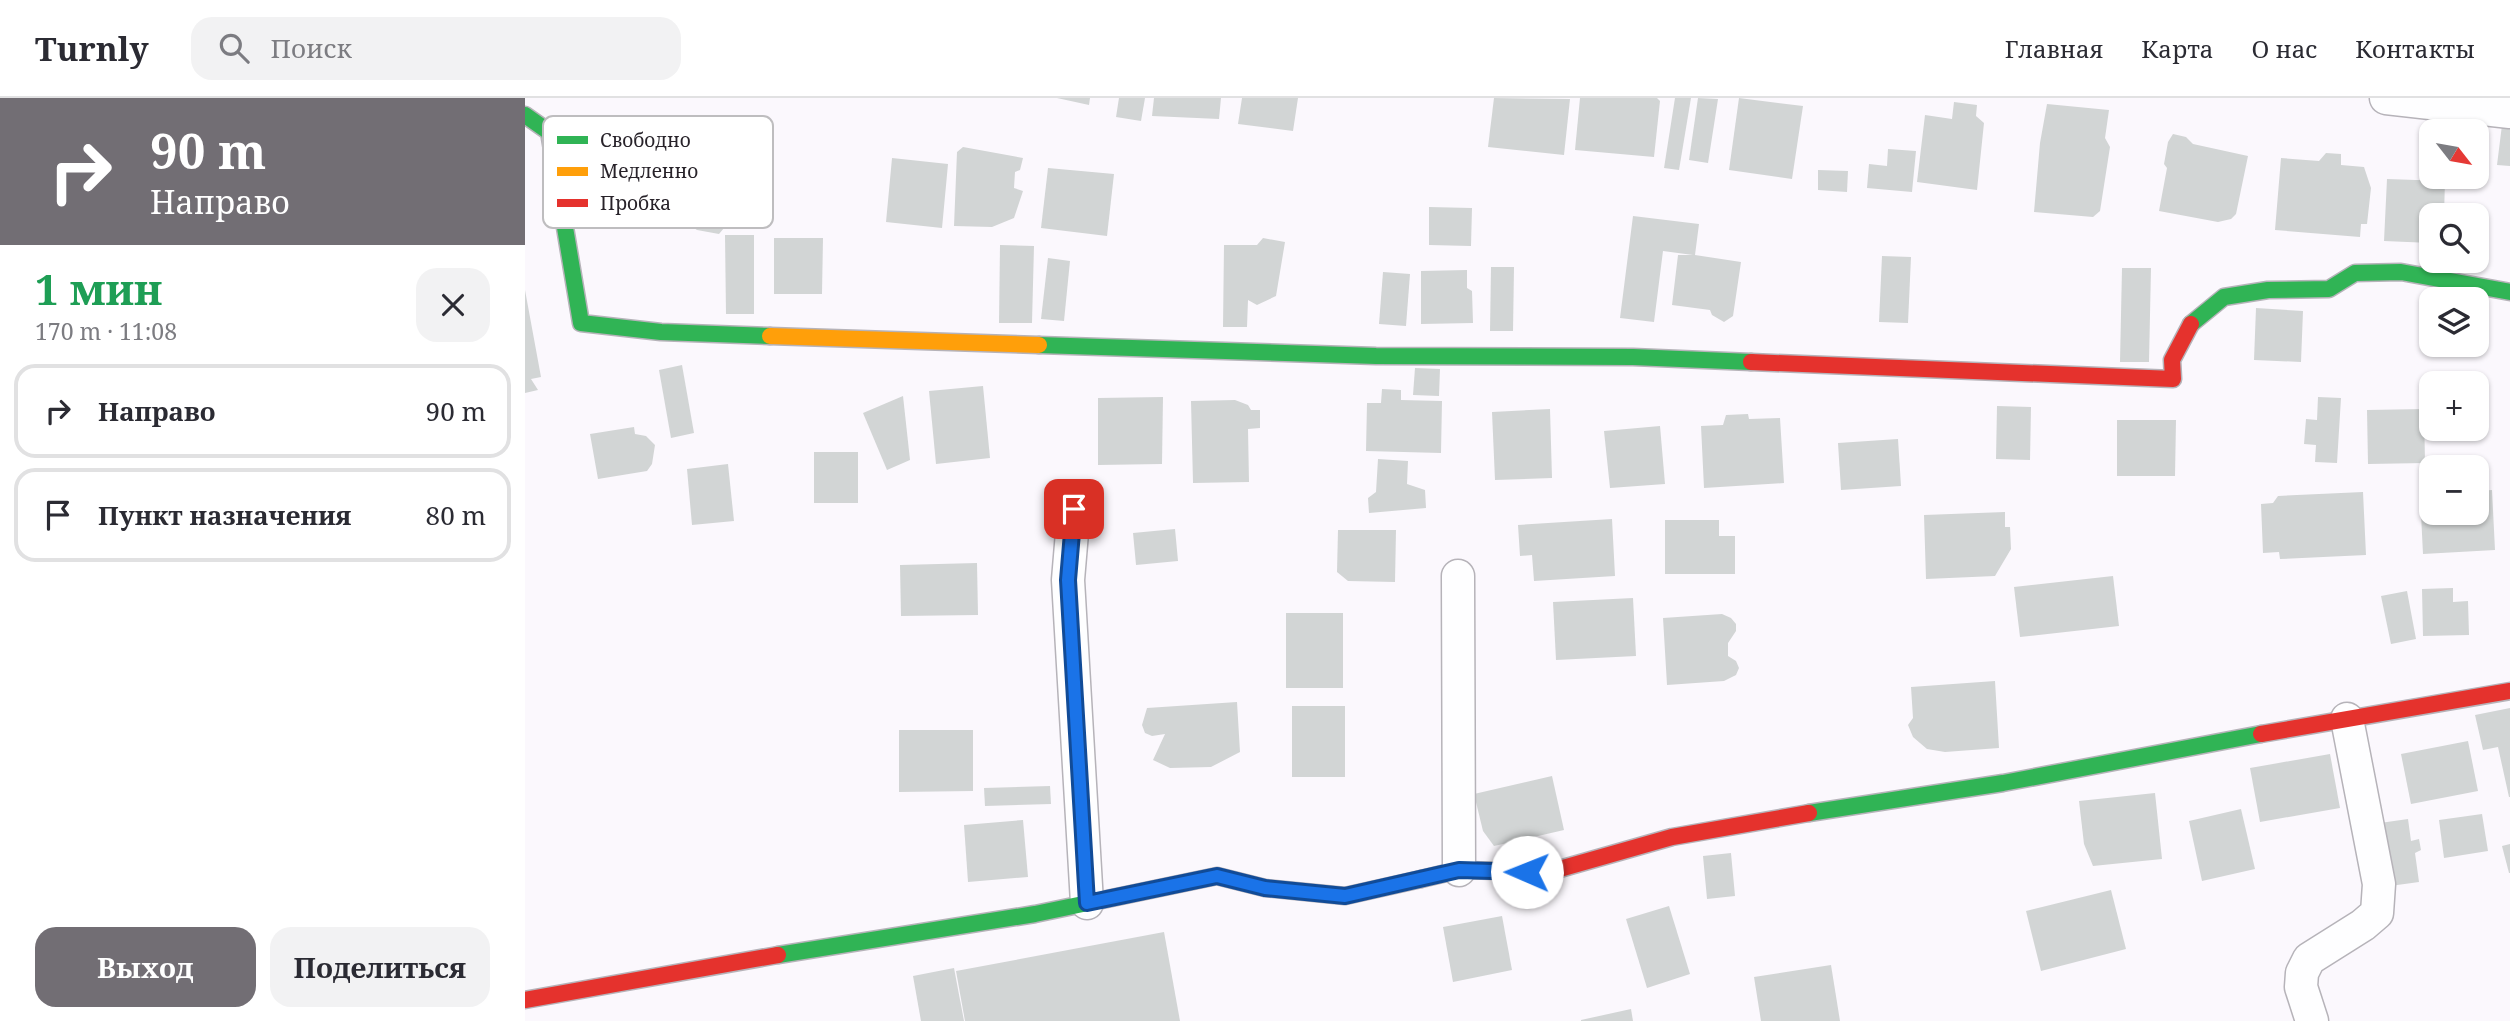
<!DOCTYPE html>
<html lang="ru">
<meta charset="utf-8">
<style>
body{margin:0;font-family:"Noto Serif",serif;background:#f2f2f3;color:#2b2b33;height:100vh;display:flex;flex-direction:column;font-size:26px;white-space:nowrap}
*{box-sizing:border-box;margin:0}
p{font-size:23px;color:#7c7c81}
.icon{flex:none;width:38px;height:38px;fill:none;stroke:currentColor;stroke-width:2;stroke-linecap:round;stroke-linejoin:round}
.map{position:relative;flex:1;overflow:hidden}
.drawer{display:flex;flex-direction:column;background:#fff;width:525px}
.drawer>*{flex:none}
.top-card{background:#726e74;color:#fff;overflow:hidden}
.needle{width:46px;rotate:121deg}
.buttons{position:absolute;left:1894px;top:21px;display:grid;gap:14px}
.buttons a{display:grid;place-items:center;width:70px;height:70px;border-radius:14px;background:#fff;box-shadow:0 2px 5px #0004;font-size:35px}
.pin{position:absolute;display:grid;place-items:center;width:60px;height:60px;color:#fff;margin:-30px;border-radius:14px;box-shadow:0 4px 10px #0006}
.me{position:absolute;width:77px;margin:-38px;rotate:271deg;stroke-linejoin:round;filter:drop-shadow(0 0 5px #0008)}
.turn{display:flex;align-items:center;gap:24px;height:147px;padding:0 35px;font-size:32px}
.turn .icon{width:91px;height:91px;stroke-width:2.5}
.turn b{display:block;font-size:49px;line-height:60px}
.round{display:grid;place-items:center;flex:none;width:74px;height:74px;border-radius:21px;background:#f2f2f3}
.summary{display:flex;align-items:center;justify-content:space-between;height:119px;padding:0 35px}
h1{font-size:42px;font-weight:700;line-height:52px;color:#1e9e55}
.primary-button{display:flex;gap:14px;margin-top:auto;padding:14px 35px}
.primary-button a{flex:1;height:80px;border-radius:21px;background:#726e74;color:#fff;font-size:28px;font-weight:700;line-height:80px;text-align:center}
.primary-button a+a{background:#f2f2f3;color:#2b2b33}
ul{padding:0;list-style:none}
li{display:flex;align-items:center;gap:21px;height:94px;margin:0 14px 10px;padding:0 21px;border:4px solid #e1e1e2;border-radius:21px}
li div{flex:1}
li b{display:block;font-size:26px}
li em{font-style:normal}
header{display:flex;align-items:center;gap:42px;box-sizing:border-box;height:98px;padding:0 35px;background:#fff;border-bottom:2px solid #e1e1e2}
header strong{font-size:33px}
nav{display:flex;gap:38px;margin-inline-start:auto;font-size:24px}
.search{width:490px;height:63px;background:#f2f2f3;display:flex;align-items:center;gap:18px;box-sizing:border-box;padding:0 24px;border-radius:21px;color:#7c7c81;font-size:26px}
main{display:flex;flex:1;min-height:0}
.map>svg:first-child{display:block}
.building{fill:#d2d5d5}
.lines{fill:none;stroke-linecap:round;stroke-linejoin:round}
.street-casing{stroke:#b6b3b9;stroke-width:35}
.fast-casing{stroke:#b6b3b9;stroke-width:19}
.slow-casing{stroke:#b6b3b9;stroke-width:19}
.jam-casing{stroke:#b6b3b9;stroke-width:19}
.street{stroke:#fefeff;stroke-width:32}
.fast{stroke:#30b455;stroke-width:16}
.slow{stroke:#ff9f0a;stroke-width:16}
.jam{stroke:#e5322d;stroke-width:16}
.route-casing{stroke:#114b97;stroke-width:18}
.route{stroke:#1a73e8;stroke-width:12}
.key{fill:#fff;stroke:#bebdbf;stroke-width:2}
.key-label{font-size:19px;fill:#28232a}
</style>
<header>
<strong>Turnly</strong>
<div class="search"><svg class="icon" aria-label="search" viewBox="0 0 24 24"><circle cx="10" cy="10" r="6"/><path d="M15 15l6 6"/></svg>Поиск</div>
<nav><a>Главная</a><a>Карта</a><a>О нас</a><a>Контакты</a></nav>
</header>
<main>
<section class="drawer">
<div class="top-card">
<div class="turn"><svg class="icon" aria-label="right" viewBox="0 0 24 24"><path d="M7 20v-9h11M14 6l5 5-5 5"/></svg><div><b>90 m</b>Направо</div></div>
</div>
<div class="summary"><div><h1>1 мин</h1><p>170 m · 11:08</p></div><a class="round"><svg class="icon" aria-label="close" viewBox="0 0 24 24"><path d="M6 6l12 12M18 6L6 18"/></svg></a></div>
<ul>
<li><svg class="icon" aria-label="right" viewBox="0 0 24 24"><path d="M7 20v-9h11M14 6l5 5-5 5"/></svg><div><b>Направо</b></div><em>90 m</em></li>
<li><svg class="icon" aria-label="arrive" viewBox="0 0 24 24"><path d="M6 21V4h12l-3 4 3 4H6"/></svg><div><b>Пункт назначения</b></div><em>80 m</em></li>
</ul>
<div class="primary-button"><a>Выход</a><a>Поделиться</a></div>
</section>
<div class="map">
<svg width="1985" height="923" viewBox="0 0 1985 923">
<rect width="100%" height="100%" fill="#fbf8fd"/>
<!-- building -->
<g class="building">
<path d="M 532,0 L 565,0 L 564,7 Z"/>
<path d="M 594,0 L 620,0 L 616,23 L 591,19 Z"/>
<path d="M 629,0 L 696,0 L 694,21 L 627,18 Z"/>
<path d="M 717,0 L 773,0 L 768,33 L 713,26 Z"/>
<path d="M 969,0 L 1045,1 L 1039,57 L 963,49 Z"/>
<path d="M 1055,0 L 1132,0 L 1135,3 L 1129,59 L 1050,52 Z"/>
<path d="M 1150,0 L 1166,0 L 1154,72 L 1139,70 Z"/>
<path d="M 1173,0 L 1193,1 L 1183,65 L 1164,62 Z"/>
<path d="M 1214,0 L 1278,8 L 1267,81 L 1204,72 Z"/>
<path d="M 1429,4 L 1452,7 L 1451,18 L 1459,25 L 1452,92 L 1392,84 L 1400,17 L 1427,21 Z"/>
<path d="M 1522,6 L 1584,12 L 1580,40 L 1585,49 L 1575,113 L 1568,119 L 1509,114 L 1515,45 Z"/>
<path d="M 1977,27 L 1985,31 L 1985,68 L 1972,67 Z"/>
<path d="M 1648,36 L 1661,39 L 1668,46 L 1723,58 L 1711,116 L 1706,121 L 1693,124 L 1634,113 L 1642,70 L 1639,66 L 1643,44 Z"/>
<path d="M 152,48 L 221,50 L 218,119 L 199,130 L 194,136 L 172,132 L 150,117 Z"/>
<path d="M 438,49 L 498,60 L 495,72 L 490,74 L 489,90 L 498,93 L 489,120 L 467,129 L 429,128 L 432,54 Z"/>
<path d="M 1363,51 L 1391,53 L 1387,94 L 1342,90 L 1344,66 L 1362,68 Z"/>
<path d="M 1801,55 L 1816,56 L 1816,67 L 1839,69 L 1846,90 L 1842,126 L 1836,126 L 1835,139 L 1750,132 L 1756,60 L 1794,63 Z"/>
<path d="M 367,60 L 423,66 L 417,130 L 361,124 Z"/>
<path d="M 523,70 L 589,76 L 582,138 L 516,130 Z"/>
<path d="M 1293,72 L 1323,73 L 1322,94 L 1293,92 Z"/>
<path d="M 1862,81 L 1920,83 L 1919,117 L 1906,117 L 1906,145 L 1859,143 Z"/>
<path d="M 904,109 L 947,110 L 946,148 L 904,147 Z"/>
<path d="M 1108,118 L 1174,126 L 1170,157 L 1216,164 L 1208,218 L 1199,224 L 1187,217 L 1185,212 L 1147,207 L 1153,157 L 1168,157 L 1138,153 L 1129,224 L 1095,220 Z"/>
<path d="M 200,137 L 229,137 L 229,216 L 201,216 Z"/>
<path d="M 249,140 L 298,140 L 297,196 L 249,196 Z"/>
<path d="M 738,140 L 760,144 L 751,198 L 732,207 L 723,202 L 722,229 L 698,229 L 699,147 L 732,147 Z"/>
<path d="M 475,147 L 509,148 L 507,225 L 474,225 Z"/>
<path d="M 1357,158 L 1386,159 L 1383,225 L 1354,224 Z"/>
<path d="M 523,160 L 545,163 L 539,223 L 516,221 Z"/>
<path d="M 966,169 L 989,169 L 988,233 L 965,233 Z"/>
<path d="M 1597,170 L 1626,170 L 1624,264 L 1595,264 Z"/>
<path d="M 942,172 L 942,190 L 947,193 L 948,225 L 896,226 L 896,173 Z"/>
<path d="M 858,174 L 885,176 L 881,228 L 854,226 Z"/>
<path d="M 0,192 L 16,279 L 6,281 L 13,292 L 0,295 Z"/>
<path d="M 1731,210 L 1778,213 L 1776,264 L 1729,262 Z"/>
<path d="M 157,267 L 169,335 L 146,340 L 134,272 Z"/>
<path d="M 890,270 L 915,271 L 914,298 L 888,297 Z"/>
<path d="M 458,288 L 465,360 L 411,366 L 404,293 Z"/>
<path d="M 857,291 L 876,292 L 876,302 L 917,303 L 916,355 L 841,353 L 842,305 L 856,305 Z"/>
<path d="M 378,298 L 385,362 L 362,372 L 338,315 Z"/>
<path d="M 638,299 L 637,366 L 573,367 L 573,300 Z"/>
<path d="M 1793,299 L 1816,300 L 1812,365 L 1790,364 L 1791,347 L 1779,346 L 1781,321 L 1792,322 Z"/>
<path d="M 710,302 L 723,307 L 726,312 L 735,312 L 735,330 L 723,331 L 724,384 L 668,385 L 666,303 Z"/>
<path d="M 1472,308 L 1506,309 L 1505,362 L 1471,361 Z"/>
<path d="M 1025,311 L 1027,380 L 970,382 L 967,314 Z"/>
<path d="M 1899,311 L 1900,365 L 1843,366 L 1842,312 Z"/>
<path d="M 1223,316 L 1224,321 L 1255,320 L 1259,385 L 1179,390 L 1176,328 L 1198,327 L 1201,317 Z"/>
<path d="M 1592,322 L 1651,322 L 1650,378 L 1592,378 Z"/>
<path d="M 1135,328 L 1140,386 L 1085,390 L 1079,333 Z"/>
<path d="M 109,329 L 110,336 L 121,338 L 130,347 L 127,366 L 122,373 L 73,381 L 65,336 Z"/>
<path d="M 1373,341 L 1376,388 L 1316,392 L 1313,345 Z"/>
<rect x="289" y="354" width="44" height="51"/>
<path d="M 853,361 L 883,363 L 882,386 L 900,392 L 901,410 L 844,415 L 843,400 L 851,394 Z"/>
<path d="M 203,366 L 209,423 L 167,427 L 162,371 Z"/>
<path d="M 1967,392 L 1970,452 L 1898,456 L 1895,396 L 1906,396 L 1906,415 L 1951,415 L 1951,393 Z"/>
<path d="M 1838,394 L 1841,457 L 1755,461 L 1754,454 L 1738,455 L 1736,406 L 1748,405 L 1753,398 Z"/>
<path d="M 1480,414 L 1480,429 L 1485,429 L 1486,451 L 1470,478 L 1401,481 L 1399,417 Z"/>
<path d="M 1087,421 L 1090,478 L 1009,483 L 1007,457 L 995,458 L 993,427 Z"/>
<path d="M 1140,422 L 1194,422 L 1194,438 L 1210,438 L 1210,476 L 1140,476 Z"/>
<path d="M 650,431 L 653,463 L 611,467 L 608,435 Z"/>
<path d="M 813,432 L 871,432 L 870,484 L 823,483 L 812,474 Z"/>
<path d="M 452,465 L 453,517 L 376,518 L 375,467 Z"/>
<path d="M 1588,478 L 1594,528 L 1495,539 L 1489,489 Z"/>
<path d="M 1928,490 L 1928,504 L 1943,503 L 1944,537 L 1898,538 L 1897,491 Z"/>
<path d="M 1882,493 L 1891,541 L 1866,546 L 1856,498 Z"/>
<path d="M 1108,500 L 1111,558 L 1031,562 L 1028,504 Z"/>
<rect x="761" y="515" width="57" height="75"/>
<path d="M 1197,516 L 1206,520 L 1211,526 L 1211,533 L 1203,545 L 1203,558 L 1211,563 L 1214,570 L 1211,577 L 1199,583 L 1142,587 L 1138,520 Z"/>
<path d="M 1470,583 L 1474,650 L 1420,654 L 1402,651 L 1388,639 L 1383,627 L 1388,620 L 1386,589 Z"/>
<path d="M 712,604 L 715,654 L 686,669 L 645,670 L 628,662 L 640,636 L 627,638 L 620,635 L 617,627 L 622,610 Z"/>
<rect x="767" y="608" width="53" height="71"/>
<path d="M 1985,610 L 1985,699 L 1984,699 L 1973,649 L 1958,652 L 1950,617 Z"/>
<path d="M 374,632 L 448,632 L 448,693 L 374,694 Z"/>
<path d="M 1943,643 L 1953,693 L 1886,706 L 1876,656 Z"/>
<path d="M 1805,656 L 1815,710 L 1735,724 L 1725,670 Z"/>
<path d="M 1027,678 L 1039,732 L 969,748 L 958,733 L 949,696 Z"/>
<path d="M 525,688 L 526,706 L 460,708 L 459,690 Z"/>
<path d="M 1630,695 L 1637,761 L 1568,768 L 1559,746 L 1554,703 Z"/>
<path d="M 1716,711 L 1730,771 L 1677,783 L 1664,723 Z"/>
<path d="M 1957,716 L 1963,753 L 1919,760 L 1914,722 Z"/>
<path d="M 1883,721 L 1886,743 L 1894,741 L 1896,752 L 1890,755 L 1894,784 L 1865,788 L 1855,725 Z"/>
<path d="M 498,722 L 503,779 L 443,784 L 439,727 Z"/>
<path d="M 1985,746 L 1985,775 L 1984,775 L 1977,748 Z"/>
<path d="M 1206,755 L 1210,798 L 1182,801 L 1178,758 Z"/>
<path d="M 1586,792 L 1601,851 L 1516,873 L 1501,813 Z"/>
<path d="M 1144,808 L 1165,876 L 1122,890 L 1101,821 Z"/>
<path d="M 977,818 L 987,872 L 928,884 L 918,829 Z"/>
<path d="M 639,834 L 655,923 L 440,923 L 431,873 Z"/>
<path d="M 1306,867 L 1315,923 L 1236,923 L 1229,879 Z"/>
<path d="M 429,870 L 439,923 L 396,923 L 388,878 Z"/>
<path d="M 1106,911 L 1108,923 L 1056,923 L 1056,922 Z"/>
</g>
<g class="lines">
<!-- street casing -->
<g class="street-casing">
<g id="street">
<path d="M 1861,0 L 1985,14"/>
<path d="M 549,411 L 543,482 L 562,805"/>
<path d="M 933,478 L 934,772"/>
<path d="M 1787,923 L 1776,889 L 1777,875 L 1784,861 L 1838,827 L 1852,815 L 1854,786 L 1822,621"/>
</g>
</g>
<!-- fast casing -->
<g class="fast-casing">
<g id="fast">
<path d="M 0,17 L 24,34 L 56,225 L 136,234 L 245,238"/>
<path d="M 1666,226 L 1699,199 L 1743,192 L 1804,191 L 1830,175 L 1876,174 L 1985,194"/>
<path d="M 514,247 L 851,258 L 1108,259 L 1226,264"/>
<path d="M 1284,715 L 1478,685 L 1736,636"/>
<path d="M 253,857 L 510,816 L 692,778 L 740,790 L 820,798 L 896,781"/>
</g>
</g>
<!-- slow casing -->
<g class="slow-casing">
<path id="slow" d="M 245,238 L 514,247"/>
</g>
<!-- jam casing -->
<g class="jam-casing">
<g id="jam">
<path d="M 1226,264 L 1648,281 L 1647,262 L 1666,226"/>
<path d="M 1736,636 L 1985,593"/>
<path d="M 896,781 L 934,772 L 1024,774 L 1147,739 L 1284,715"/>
<path d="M 0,902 L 253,857"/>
</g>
</g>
<!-- street -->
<use href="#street" class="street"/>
<!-- fast -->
<use href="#fast" class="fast"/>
<!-- slow -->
<use href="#slow" class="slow"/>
<!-- jam -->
<use href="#jam" class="jam"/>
</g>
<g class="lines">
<!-- route casing -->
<g class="route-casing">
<path id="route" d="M 549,411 L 543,482 L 562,805 L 692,778 L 740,790 L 820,798 L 934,772 L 1002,774"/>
</g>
<!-- route -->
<use href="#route" class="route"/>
</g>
<!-- legend -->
<rect x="18" y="18" width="230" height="112" rx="10" class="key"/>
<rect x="32" y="38" width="31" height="8" fill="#30b455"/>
<rect x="32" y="69" width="31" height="9" fill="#ff9f0a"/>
<rect x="32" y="101" width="31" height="8" fill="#e5322d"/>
<g class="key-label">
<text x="75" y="49">Свободно</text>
<text x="75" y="80">Медленно</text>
<text x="75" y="112">Пробка</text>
</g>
</svg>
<div class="buttons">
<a><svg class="needle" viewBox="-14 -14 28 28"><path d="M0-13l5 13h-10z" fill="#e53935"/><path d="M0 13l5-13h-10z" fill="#7c7c81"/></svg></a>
<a><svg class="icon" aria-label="search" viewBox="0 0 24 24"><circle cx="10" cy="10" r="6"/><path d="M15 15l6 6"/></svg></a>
<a><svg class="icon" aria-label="layers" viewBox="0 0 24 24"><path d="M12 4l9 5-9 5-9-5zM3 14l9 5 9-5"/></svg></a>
<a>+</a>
<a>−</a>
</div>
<div class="pin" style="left:549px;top:411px;background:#d93025"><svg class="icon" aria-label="arrive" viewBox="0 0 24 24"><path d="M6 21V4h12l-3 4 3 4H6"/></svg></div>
<svg class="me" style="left:1002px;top:774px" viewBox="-20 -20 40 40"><circle r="19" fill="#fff"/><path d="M0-13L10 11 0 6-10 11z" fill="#1a73e8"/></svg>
</div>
</main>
